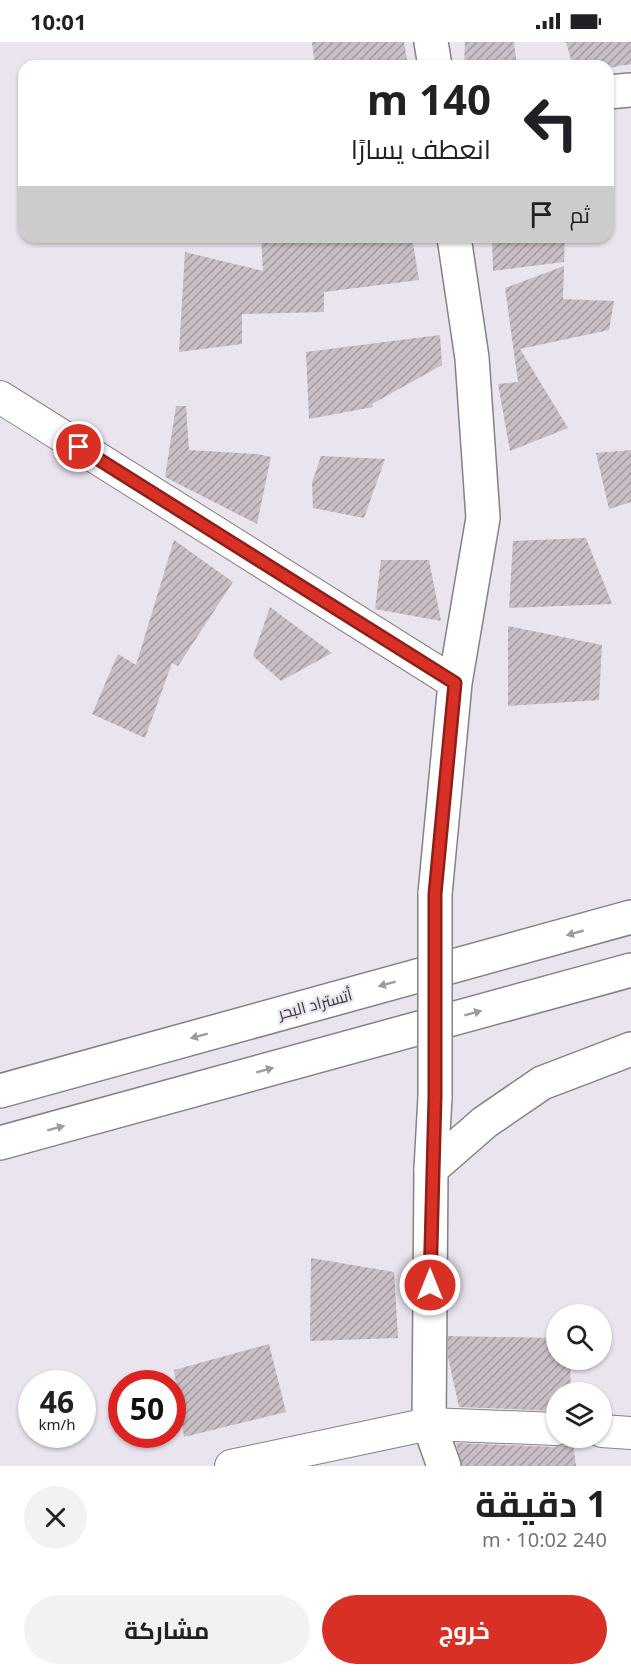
<!DOCTYPE html>
<html lang="ar">
<meta charset="utf-8">
<style>
body{margin:0;font-family:"Noto Sans",Cairo,sans-serif;background:#f2f2f2;color:#202124;direction:rtl;height:100vh;display:flex;flex-direction:column;font-size:22px;white-space:nowrap}
*{box-sizing:border-box;margin:0}
p{font-size:20px;color:#757577}
.icon{flex:none;width:33px;height:33px;fill:none;stroke:currentColor;stroke-width:2;stroke-linecap:round;stroke-linejoin:round}
.map{position:relative;height:1424px;overflow:hidden;direction:ltr}
.side{display:flex;flex-direction:column;background:#fff;flex:1}
.side>*{flex:none}
.guide{position:absolute;left:18px;top:18px;width:596px;height:183px;border-radius:18px;box-shadow:0 2px 4px #0004;direction:rtl;background:#fff;color:#202124;overflow:hidden}
.tools{position:absolute;left:546px;top:1262px;display:grid;gap:12px}
.tools a{display:grid;place-items:center;width:66px;height:66px;border-radius:50%;background:#fff;box-shadow:0 2px 4px #0004;font-size:30px}
.speed{position:absolute;left:18px;top:1328px;display:flex;gap:12px;font-size:30px;font-weight:700;text-align:center}
.speed>*{display:grid;place-content:center;width:78px;height:78px;border-radius:50%;background:#fff;box-shadow:0 2px 4px #0004;line-height:1}
.speed small{font-size:15px;font-weight:400}
.speed .limit{border:9px solid #d22;background:#fff;color:#111}
.pin{position:absolute;display:grid;place-items:center;width:51px;height:51px;color:#fff;margin:-26px;border:3px solid #fff;border-radius:50%;box-shadow:0 2px 6px #0007}
.me{position:absolute;width:66px;margin:-33px;rotate:0deg;stroke-linejoin:round;filter:drop-shadow(0 0 4px #0008)}
.turn{display:flex;align-items:center;gap:21px;height:126px;padding:0 24px;font-size:27px}
.turn .icon{width:78px;height:78px;stroke-width:2.5}
.turn b{display:block;font-size:42px;line-height:51px}
.then{display:flex;align-items:center;height:57px;padding:0 24px;background:#0003;gap:12px;font-size:22px}
.round{display:grid;place-items:center;flex:none;width:63px;height:63px;border-radius:32px;background:#f2f2f2}
.summary{display:flex;align-items:center;justify-content:space-between;height:102px;padding:0 24px}
h1{font-size:36px;font-weight:700;line-height:45px}
.cta{display:flex;gap:12px;margin-top:auto;padding:12px 24px}
.cta a{flex:1;height:69px;border-radius:36px;background:#d93025;color:#fff;font-size:24px;font-weight:700;line-height:69px;text-align:center}
.cta a+a{background:#f2f2f2;color:#202124}
.status{display:flex;justify-content:space-between;align-items:center;height:42px;padding:0 30px;background:#fff;direction:ltr}
.status svg{height:16px;fill:currentColor}
.map>svg:first-child{display:block}
.building{fill:url(#building-hatch)}
.lines{fill:none;stroke-linecap:round;stroke-linejoin:round}
.minor-casing{stroke:#858089;stroke-width:34}
.tertiary-casing{stroke:#858089;stroke-width:36}
.secondary-casing{stroke:#858089;stroke-width:36}
.motorway-casing{stroke:#858089;stroke-width:36}
.minor{stroke:#fff;stroke-width:32}
.tertiary{stroke:#fff;stroke-width:33}
.secondary{stroke:#fff;stroke-width:33}
.motorway{stroke:#fff;stroke-width:33}
.secondary-bridge-casing{stroke:#858089;stroke-width:36;stroke-linecap:butt}
.secondary-bridge{stroke:#fff;stroke-width:33}
.oneway{fill:#9c9b9d}
.route-casing{stroke:#8d1f18;stroke-width:15}
.route{stroke:#d93025;stroke-width:10}
.labels{text-anchor:middle;dominant-baseline:central;stroke-width:4.5;stroke-linejoin:round;paint-order:stroke}
.street-label{font-size:16px;fill:#39373b;stroke:#eae4ee}
</style>
<div class="status"><b>10:01</b><svg viewBox="0 0 49 12"><path d="M0 12V9h3v3zM5 12V6h3v6zM10 12V3h3v9zM15 12V0h3v12zM26 1h20v11H26zM47 4h2v5h-2z"/></svg></div>
<div class="map">
<svg width="631" height="1424" viewBox="0 0 631 1424">
<defs>
<pattern id="building-hatch" width="6" height="6" patternUnits="userSpaceOnUse" patternTransform="scale(1.5)"><rect width="6" height="6" fill="#c8bec5"/><path d="M-1 1l2-2M0 6l6-6M5 7l2-2" fill="none" stroke="#a39ba1"/></pattern>
</defs>
<rect width="100%" height="100%" fill="#eae4ee"/>
<!-- building -->
<g class="building">
<path d="M 312,0 L 404,0 L 408,24 L 315,24 Z"/>
<path d="M 465,0 L 514,0 L 517,24 L 464,24 Z"/>
<path d="M 566,0 L 631,0 L 631,22 L 608,26 L 573,24 Z"/>
<path d="M 261,195 L 412,195 L 419,238 L 324,250 L 324,270 L 242,272 L 242,302 L 179,310 L 185,210 L 263,229 Z"/>
<path d="M 492,195 L 565,195 L 564,220 L 493,229 Z"/>
<path d="M 564,224 L 563,257 L 614,259 L 609,288 L 520,307 L 568,386 L 510,409 L 498,342 L 518,340 L 505,246 Z"/>
<path d="M 440,293 L 442,323 L 372,362 L 373,365 L 309,377 L 306,310 Z"/>
<path d="M 176,364 L 186,364 L 189,408 L 258,412 L 271,415 L 257,482 L 165,435 Z"/>
<path d="M 631,408 L 631,460 L 609,467 L 596,411 Z"/>
<path d="M 321,414 L 385,417 L 364,476 L 313,466 L 312,441 Z"/>
<path d="M 586,496 L 612,562 L 509,566 L 513,499 Z"/>
<path d="M 174,498 L 233,540 L 178,624 L 172,621 L 145,696 L 92,672 L 118,612 L 136,623 Z"/>
<path d="M 381,518 L 429,518 L 441,579 L 375,567 Z"/>
<path d="M 270,565 L 332,611 L 281,639 L 253,614 Z"/>
<path d="M 508,584 L 602,603 L 599,658 L 508,664 Z"/>
<path d="M 311,1216 L 394,1230 L 398,1296 L 310,1299 Z"/>
<path d="M 448,1294 L 556,1296 L 556,1317 L 570,1317 L 571,1350 L 556,1350 L 556,1369 L 459,1365 L 448,1315 Z"/>
<path d="M 269,1302 L 286,1370 L 184,1395 L 174,1328 Z"/>
<path d="M 568,1400 L 573,1400 L 576,1424 L 462,1424 L 456,1401 L 555,1405 Z"/>
</g>
<g class="lines">
<!-- minor casing -->
<g class="minor-casing">
<g id="minor">
<path d="M 0,355 L 455,641"/>
<path d="M 602,1389 L 631,1391"/>
<path d="M 231,1424 L 429,1382 L 556,1387"/>
</g>
</g>
<!-- tertiary casing -->
<g class="tertiary-casing">
<g id="tertiary">
<path d="M 608,50 L 631,48"/>
<path d="M 431,1127 L 485,1080 L 542,1041 L 631,1007"/>
</g>
</g>
<!-- secondary casing -->
<g class="secondary-casing">
<g id="secondary">
<path d="M 431,0 L 435,24"/>
<path d="M 435,852 L 455,641 L 483,476 L 472,316 L 454,195"/>
<path d="M 435,1055 L 431,1127 L 429,1382 L 444,1424"/>
</g>
</g>
<!-- motorway casing -->
<g class="motorway-casing">
<g id="motorway">
<path d="M 0,1049 L 631,875"/>
<path d="M 0,1101 L 631,928"/>
</g>
</g>
<!-- minor -->
<use href="#minor" class="minor"/>
<!-- tertiary -->
<use href="#tertiary" class="tertiary"/>
<!-- secondary -->
<use href="#secondary" class="secondary"/>
<!-- motorway -->
<use href="#motorway" class="motorway"/>
<!-- secondary-bridge casing -->
<g class="secondary-bridge-casing">
<path id="secondary-bridge" d="M 435,1055 L 435,852"/>
</g>
<!-- secondary-bridge -->
<use href="#secondary-bridge" class="secondary-bridge"/>
</g>
<!-- one-way arrows -->
<defs><path id="oneway-solid" d="M-6-.8H1V-3.2L6.5 0L1 3.2V.8H-6Z" transform="scale(1.5)"/></defs>
<g class="oneway">
<use href="#oneway-solid" transform="translate(575 891) rotate(164)"/>
<use href="#oneway-solid" transform="translate(387 942) rotate(165)"/>
<use href="#oneway-solid" transform="translate(473 971) rotate(-15)"/>
<use href="#oneway-solid" transform="translate(199 994) rotate(165)"/>
<use href="#oneway-solid" transform="translate(265 1028) rotate(-15)"/>
<use href="#oneway-solid" transform="translate(56 1086) rotate(-15)"/>
</g>
<g class="lines">
<!-- route casing -->
<g class="route-casing">
<path id="route" d="M 79,405 L 455,641 L 435,852 L 435,1055 L 430,1243"/>
</g>
<!-- route -->
<use href="#route" class="route"/>
</g>
<g class="labels">
<!-- street labels -->
<g class="street-label">
<text transform="translate(315 962) rotate(-15)">أتستراد البحر</text>
</g>
</g>
</svg>
<div class="tools">
<a><svg class="icon" aria-label="search" viewBox="0 0 24 24"><circle cx="10" cy="10" r="6"/><path d="M15 15l6 6"/></svg></a>
<a><svg class="icon" aria-label="layers" viewBox="0 0 24 24"><path d="M12 4l9 5-9 5-9-5zM3 14l9 5 9-5"/></svg></a>
</div>
<div class="speed"><div>46<small>km/h</small></div><div class="limit">50</div></div>
<div class="pin" style="left:79px;top:405px;background:#d93025"><svg class="icon" aria-label="arrive" viewBox="0 0 24 24"><path d="M6 21V4h12l-3 4 3 4H6"/></svg></div>
<svg class="me" style="left:430px;top:1243px" viewBox="-20 -20 40 40"><circle r="17" fill="#d93025" stroke="#fff" stroke-width="3"/><path d="M0-11L8 9 0 5-8 9z" fill="#fff"/></svg>
<div class="guide">
<div class="turn"><svg class="icon" aria-label="left" viewBox="0 0 24 24"><path d="M17 20v-9H6M10 6l-5 5 5 5"/></svg><div><b>140 m</b>انعطف يسارًا</div></div>
<div class="then">ثم<svg class="icon" aria-label="arrive" viewBox="0 0 24 24"><path d="M6 21V4h12l-3 4 3 4H6"/></svg></div>
</div>
</div>
<section class="side">
<div class="summary"><div><h1>1 دقيقة</h1><p>240 m · 10:02</p></div><a class="round"><svg class="icon" aria-label="close" viewBox="0 0 24 24"><path d="M6 6l12 12M18 6L6 18"/></svg></a></div>
<div class="cta"><a>خروج</a><a>مشاركة</a></div>
</section>
